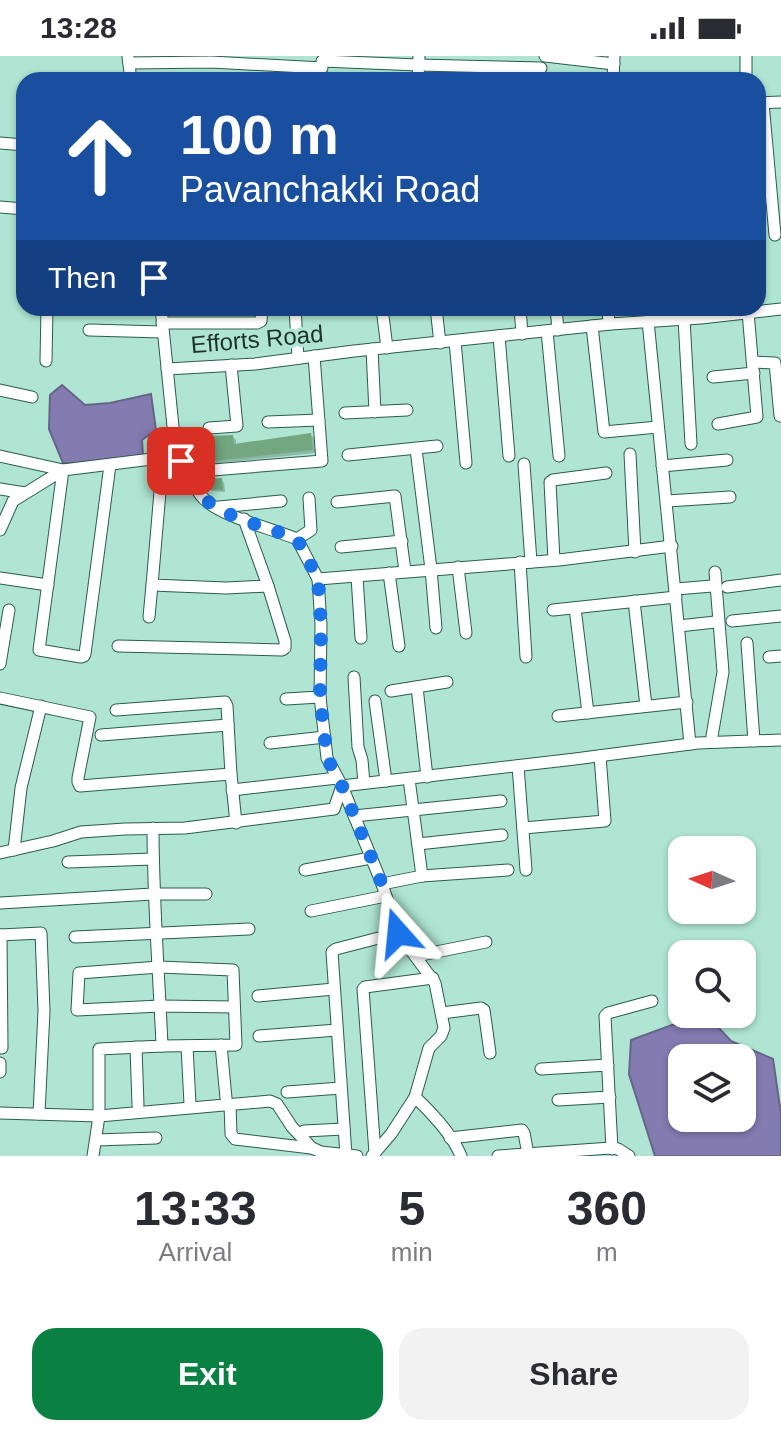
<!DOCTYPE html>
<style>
body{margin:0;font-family:Arial,sans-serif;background:#f2f2f3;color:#2b2b33;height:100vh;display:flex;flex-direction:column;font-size:30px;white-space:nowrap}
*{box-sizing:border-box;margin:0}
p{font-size:26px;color:#7c7c81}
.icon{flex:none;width:44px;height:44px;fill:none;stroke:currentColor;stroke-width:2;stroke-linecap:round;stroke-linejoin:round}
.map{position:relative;height:1100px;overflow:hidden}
.panel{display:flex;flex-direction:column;background:#fff;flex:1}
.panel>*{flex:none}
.banner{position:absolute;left:16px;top:16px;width:750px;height:244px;border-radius:24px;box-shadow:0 2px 6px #0004;background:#1a4fa0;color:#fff;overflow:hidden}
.needle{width:52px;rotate:273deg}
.tools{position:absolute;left:668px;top:780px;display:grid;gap:16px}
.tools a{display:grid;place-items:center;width:88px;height:88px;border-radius:16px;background:#fff;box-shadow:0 2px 6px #0004;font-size:40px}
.pin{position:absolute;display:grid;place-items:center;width:68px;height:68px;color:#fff;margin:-34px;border-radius:16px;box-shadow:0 4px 12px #0006}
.me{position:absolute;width:88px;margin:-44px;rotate:342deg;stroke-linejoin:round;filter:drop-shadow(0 0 6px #0008)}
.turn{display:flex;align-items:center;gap:28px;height:168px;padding:0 32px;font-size:36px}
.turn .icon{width:104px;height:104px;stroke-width:2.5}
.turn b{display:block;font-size:56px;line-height:68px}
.then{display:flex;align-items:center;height:76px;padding:0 32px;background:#0003;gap:16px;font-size:30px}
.eta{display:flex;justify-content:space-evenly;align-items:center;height:136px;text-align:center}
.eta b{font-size:48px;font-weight:700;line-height:56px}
.cta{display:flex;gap:16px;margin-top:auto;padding:16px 32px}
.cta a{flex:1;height:92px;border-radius:24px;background:#0b8043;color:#fff;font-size:32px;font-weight:700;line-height:92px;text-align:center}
.cta a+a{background:#f2f2f3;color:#2b2b33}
.status{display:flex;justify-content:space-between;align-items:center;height:56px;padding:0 40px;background:#fff;direction:ltr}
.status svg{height:22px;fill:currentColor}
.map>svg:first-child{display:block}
.water{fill:#847bb1;stroke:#656589;stroke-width:2;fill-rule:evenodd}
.shadow{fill:#0003}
.building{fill:#73a77f}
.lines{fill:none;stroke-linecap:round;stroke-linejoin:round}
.street-casing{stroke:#2a5c4d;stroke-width:13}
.street{stroke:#fff;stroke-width:11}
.route{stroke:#1a73e8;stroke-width:14;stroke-dasharray:0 25.2}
.labels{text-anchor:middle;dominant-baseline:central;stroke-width:7;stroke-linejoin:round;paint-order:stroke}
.street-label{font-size:24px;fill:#1e332c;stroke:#afe5d2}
</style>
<div class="status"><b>13:28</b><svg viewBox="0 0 49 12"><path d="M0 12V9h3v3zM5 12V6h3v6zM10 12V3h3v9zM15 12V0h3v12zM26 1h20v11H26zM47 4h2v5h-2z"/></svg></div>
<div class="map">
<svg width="781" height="1100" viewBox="0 0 781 1100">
<rect width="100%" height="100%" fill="#afe5d2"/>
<!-- water -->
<g class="water">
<path d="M 62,329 L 85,349 L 110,347 L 151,338 L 156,374 L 142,384 L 143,399 L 83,408 L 63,407 L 49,373 L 50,339 Z"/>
<path d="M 715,968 L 731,985 L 773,1003 L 781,1058 L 781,1100 L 655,1100 L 629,1018 L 631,984 L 672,969 ZM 682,1002 L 742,1002 L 742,1062 L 682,1062 Z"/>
</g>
<!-- shadow -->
<g class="shadow">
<path d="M 311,379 L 314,382 L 315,397 L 200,409 L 196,406 L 208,382 L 233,381 L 236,384 L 236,390 Z"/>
<path d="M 221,424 L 224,427 L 225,436 L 212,435 L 208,432 Z"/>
</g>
<!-- building -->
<g class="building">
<path d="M 193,376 L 202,376 L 209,380 L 233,379 L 234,388 L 311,377 L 313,394 L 195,407 L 192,398 Z"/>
<path d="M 222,422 L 223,434 L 206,433 L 201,423 Z"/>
</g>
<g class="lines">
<!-- street casing -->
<g class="street-casing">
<g id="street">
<path d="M 545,0 L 614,8"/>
<path d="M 128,1 L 131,24"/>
<path d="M 322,5 L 418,9 L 541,12"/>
<path d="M 129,7 L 211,6 L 322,12"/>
<path d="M 418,24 L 419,0"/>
<path d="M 613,24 L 614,1"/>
<path d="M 746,24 L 746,0"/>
<path d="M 758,47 L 781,46"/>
<path d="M 763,47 L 775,179"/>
<path d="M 0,87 L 24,89"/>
<path d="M 0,151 L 24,153"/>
<path d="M 161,252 L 176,400 C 189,412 191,430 204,443 C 222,461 271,472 297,483 L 318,523 L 321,569 L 320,641 L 327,702 L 342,730 L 382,828 L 422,820 L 409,723"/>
<path d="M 295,252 L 298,302"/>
<path d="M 382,252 L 387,292"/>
<path d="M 436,252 L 440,287"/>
<path d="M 520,252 L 522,278"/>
<path d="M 556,252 L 558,274"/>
<path d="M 608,252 L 609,268"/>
<path d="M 684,263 L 691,388"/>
<path d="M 648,265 L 690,688"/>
<path d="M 162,267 L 257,267 L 261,265 L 262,252"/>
<path d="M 592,270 L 604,376 L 658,371"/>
<path d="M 89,274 L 163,276"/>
<path d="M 547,275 L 559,400"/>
<path d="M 499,280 L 509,400"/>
<path d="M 455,285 L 466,407"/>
<path d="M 372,293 L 375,356"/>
<path d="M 46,305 L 47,252"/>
<path d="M 753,306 L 775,307 L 780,360"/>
<path d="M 167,313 L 255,308 L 354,295 L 611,268 L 701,262 L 781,253"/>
<path d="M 713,321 L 754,317"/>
<path d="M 0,334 L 32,341"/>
<path d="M 345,357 L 407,354"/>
<path d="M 268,366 L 319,364"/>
<path d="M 718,368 L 757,361 L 748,256"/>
<path d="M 209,372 L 237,370 L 231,309"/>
<path d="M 416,393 L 431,513 L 436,572"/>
<path d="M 630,398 L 635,496"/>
<path d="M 348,399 L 437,390"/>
<path d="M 0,400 L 63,414 L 39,594 L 81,601 L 84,600 L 85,598 L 110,409"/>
<path d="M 524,408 L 531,506"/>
<path d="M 662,410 L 727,404"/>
<path d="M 188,416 L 322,405 L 314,300"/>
<path d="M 0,433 L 25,437"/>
<path d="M 160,436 L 152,529 L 226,532 L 268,530 L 244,463"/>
<path d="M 667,445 L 730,441"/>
<path d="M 337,446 L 395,440 L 405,515"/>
<path d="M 219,451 L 281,445"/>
<path d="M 0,474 L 13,445 L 63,414 L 176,400"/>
<path d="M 297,483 L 311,474 L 309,442"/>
<path d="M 341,491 L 402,485"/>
<path d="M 554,504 L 550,426 L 553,424 L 606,417"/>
<path d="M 520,506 L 526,601"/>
<path d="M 458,511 L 466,577"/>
<path d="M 389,517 L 399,590"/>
<path d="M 357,521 L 361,582"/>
<path d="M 0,522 L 48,529"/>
<path d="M 318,523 L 559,504 L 672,490"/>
<path d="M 727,531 L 781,524"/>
<path d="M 676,533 L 712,530"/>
<path d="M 634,545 L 646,650"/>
<path d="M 575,552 L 588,657"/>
<path d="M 553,554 L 676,541"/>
<path d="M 149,561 L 152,529"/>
<path d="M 732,565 L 781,560"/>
<path d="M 679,570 L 715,566"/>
<path d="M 747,587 L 754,685"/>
<path d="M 118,590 L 282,594 L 285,592 L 285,585 L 268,530"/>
<path d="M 769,601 L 781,600"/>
<path d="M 0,608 L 9,554"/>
<path d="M 354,621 L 358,691 L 362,704 L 364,727"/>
<path d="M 417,631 L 427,721"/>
<path d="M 391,635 L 447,626"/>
<path d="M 0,642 L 90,661 L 78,722 L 78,726 L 80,730 L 231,718"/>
<path d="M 286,643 L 320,641"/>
<path d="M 375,645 L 386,725"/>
<path d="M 116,654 L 225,646 L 227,650 L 231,718 L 236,767"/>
<path d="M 558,660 L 687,646"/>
<path d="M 101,679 L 228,669"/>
<path d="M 711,686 L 723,616 L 715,516"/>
<path d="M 270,687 L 325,681"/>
<path d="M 518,710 L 526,814"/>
<path d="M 342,730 L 575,703 L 698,687 L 781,684"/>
<path d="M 232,734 L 337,722"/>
<path d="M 354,760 L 501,745"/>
<path d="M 523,772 L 605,765 L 600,700"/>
<path d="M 418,788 L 502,779"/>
<path d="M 14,794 L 21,732 L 41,650"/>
<path d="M 0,797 L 53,785 L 81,776 L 125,773 L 185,772 L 334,753 L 342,730"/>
<path d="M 68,806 L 153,803"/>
<path d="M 305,814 L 371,802"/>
<path d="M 422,820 L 508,814"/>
<path d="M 0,847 L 153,838 L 206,838"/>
<path d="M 311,855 L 386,840"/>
<path d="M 0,879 L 41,877 L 44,955 L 39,1058"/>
<path d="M 1,879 L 2,992"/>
<path d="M 75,881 L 249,873"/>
<path d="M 416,900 L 486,886"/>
<path d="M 258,940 L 334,933"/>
<path d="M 442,957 L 481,952 L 484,954 L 490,997"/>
<path d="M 259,980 L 337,974"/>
<path d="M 221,989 L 226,1042"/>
<path d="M 162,990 L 236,989 L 233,914 L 159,911 L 79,917 L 77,954 L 160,950 L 234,951"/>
<path d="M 187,990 L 190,1048"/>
<path d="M 136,991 L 138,1049"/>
<path d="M 541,1013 L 608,1009"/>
<path d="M 0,1016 L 0,1007"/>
<path d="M 287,1036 L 341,1032"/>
<path d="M 415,1041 C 431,1056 453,1080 461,1100"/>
<path d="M 558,1044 L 610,1041"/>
<path d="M 230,1048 L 231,1078 L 235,1083 L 311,1092"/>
<path d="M 0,1057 L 99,1060 L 270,1045 L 277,1048 L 292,1071 L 312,1092 L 321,1096 L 357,1100"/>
<path d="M 304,1075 L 344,1073"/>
<path d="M 450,1082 L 522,1074 L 524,1077 L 528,1098"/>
<path d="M 96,1084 L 156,1082"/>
<path d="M 612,1093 L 605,960 L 608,957 L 652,945"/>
<path d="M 375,1097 L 363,933 L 365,931 L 433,922"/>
<path d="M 346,1099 L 332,896 L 336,893 L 398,877"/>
<path d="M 93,1100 L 99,1060 L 99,993 L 162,990 C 159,918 153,845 153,772"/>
<path d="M 372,1100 L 391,1078 L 415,1041 L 429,992 L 441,980 L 444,972 L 435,927 L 398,877 L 382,828"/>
<path d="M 498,1100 L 611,1092 L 618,1093 L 629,1100"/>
</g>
</g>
<!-- street -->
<use href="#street" class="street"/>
</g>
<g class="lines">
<!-- route -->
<path class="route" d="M 181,405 C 187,417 192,429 200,438 C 219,461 268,471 297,483 L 318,523 L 321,569 L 320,641 L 327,702 L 342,730 L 382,828 L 398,877"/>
</g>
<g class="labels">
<!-- street labels -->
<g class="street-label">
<text transform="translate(257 283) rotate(-5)">Efforts Road</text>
</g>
</g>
</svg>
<div class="tools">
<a><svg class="needle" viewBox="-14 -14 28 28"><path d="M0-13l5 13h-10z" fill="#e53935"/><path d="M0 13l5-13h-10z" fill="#7c7c81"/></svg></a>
<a><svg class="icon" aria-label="search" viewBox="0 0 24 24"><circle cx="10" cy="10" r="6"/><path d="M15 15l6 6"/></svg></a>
<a><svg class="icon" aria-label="layers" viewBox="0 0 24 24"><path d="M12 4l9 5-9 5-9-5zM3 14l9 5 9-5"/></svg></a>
</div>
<div class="pin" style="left:181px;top:405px;background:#d93025"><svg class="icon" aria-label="arrive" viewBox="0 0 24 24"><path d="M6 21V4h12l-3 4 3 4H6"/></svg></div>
<svg class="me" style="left:398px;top:877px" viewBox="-20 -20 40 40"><path d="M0-17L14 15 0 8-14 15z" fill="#1a73e8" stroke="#fff" stroke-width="4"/></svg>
<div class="banner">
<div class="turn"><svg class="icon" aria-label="ahead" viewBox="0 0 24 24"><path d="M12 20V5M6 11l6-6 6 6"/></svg><div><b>100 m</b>Pavanchakki Road</div></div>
<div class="then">Then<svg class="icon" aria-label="arrive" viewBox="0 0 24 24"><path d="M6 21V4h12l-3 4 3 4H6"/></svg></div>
</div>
</div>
<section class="panel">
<div class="eta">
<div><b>13:33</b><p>Arrival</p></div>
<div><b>5</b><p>min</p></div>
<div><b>360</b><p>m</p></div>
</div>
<div class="cta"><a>Exit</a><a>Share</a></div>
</section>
